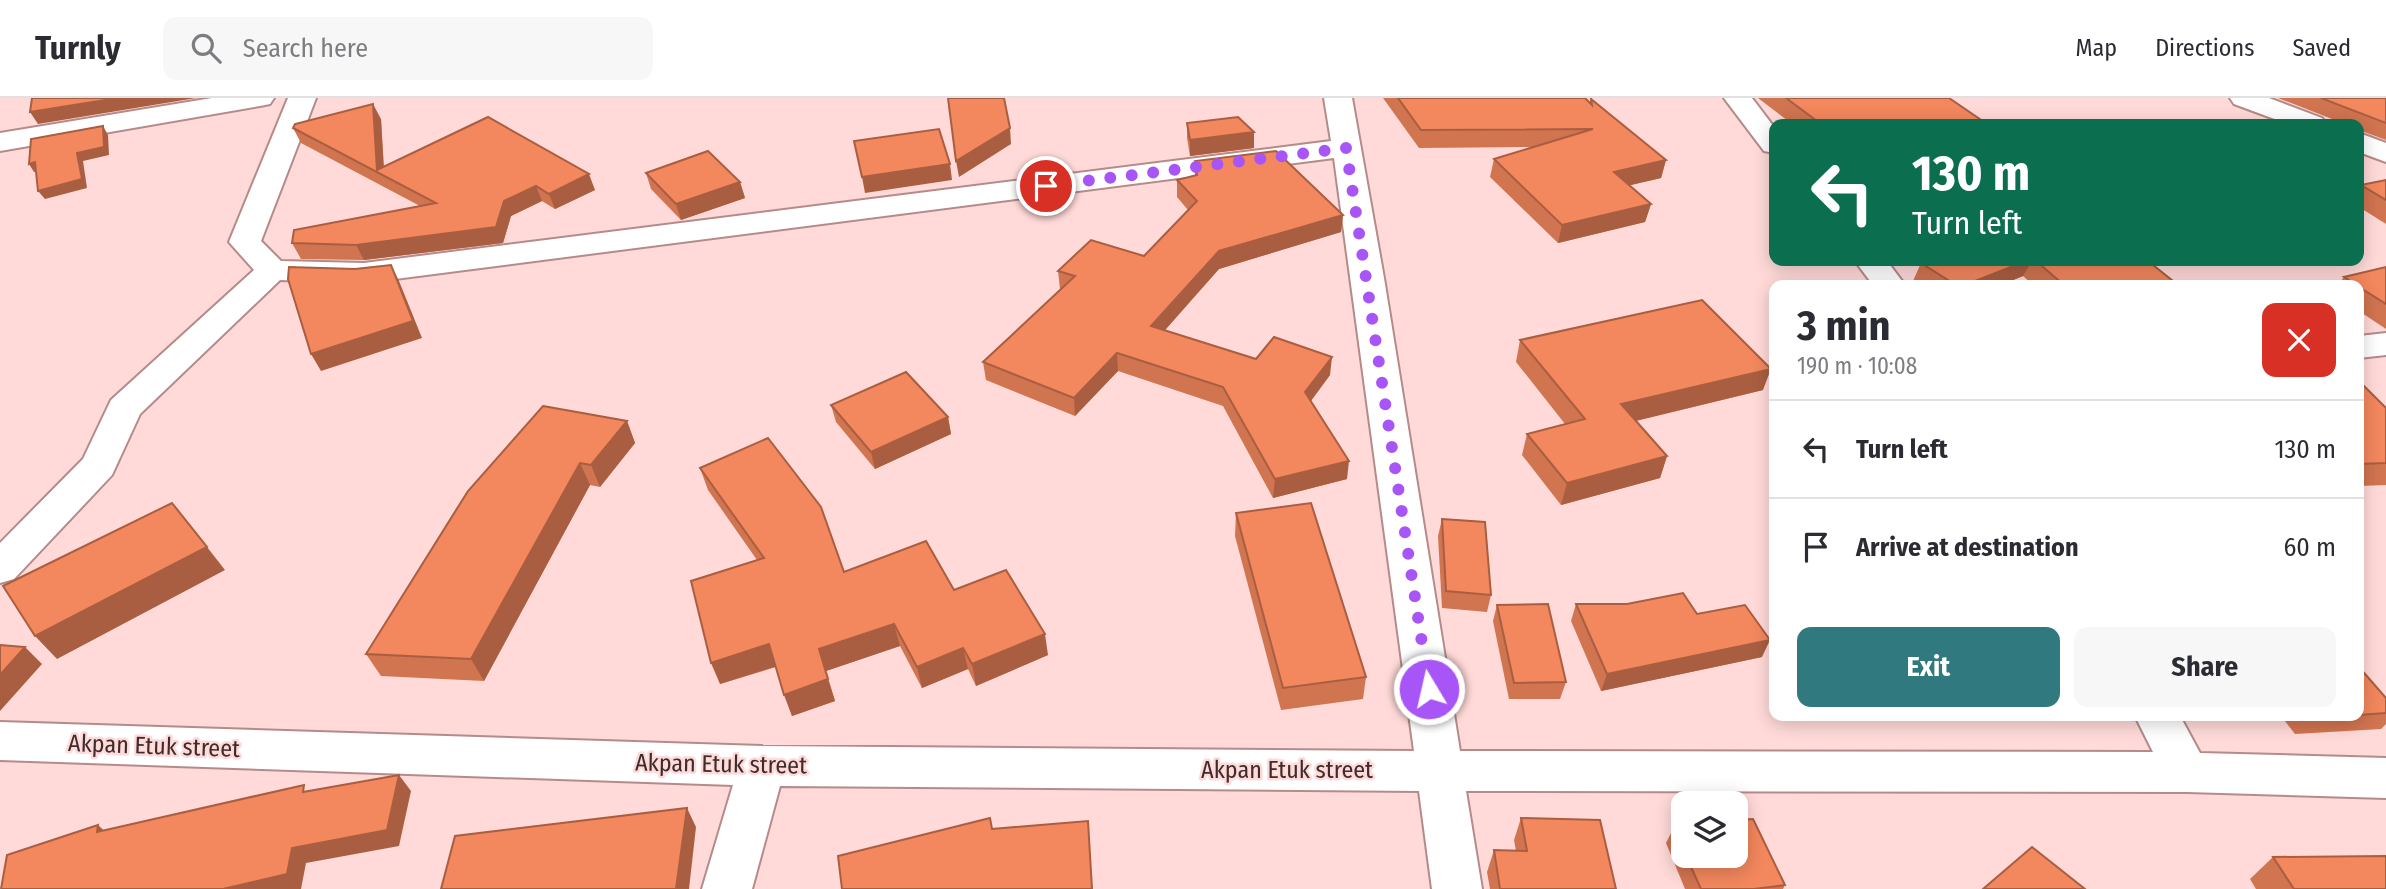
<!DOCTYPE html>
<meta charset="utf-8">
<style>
body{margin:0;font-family:"Fira Sans Condensed",sans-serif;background:#f7f7f7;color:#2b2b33;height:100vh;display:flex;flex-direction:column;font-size:26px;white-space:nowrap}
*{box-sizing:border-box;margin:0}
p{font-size:23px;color:#7c7c81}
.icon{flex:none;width:38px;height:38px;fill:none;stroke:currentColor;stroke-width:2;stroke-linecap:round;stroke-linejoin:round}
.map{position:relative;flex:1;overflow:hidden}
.panel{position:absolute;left:1769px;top:182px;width:595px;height:441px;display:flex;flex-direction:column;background:#fff;border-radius:14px;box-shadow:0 4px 18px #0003}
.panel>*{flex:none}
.top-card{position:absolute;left:1769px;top:21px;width:595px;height:147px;border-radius:14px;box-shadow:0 4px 18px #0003;background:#0b6e4f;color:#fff;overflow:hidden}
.tools{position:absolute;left:1671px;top:693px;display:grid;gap:14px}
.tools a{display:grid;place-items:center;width:77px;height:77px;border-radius:14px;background:#fff;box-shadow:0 4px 18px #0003;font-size:35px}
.pin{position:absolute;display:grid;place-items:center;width:60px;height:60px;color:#fff;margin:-30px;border:4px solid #fff;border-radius:50%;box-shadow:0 2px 7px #0007}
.me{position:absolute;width:77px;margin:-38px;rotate:351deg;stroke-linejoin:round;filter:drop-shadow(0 0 5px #0008)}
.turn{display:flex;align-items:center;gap:24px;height:147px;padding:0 28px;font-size:32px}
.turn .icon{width:91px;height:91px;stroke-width:2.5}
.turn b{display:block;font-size:49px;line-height:60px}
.round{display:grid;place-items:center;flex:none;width:74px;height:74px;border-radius:14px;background:#f7f7f7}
.head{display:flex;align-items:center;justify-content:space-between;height:119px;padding:0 28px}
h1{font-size:42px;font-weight:700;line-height:52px}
.cta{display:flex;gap:14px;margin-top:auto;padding:14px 28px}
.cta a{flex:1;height:80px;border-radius:14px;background:#30797e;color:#fff;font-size:28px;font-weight:700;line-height:80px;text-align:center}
.cta a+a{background:#f7f7f7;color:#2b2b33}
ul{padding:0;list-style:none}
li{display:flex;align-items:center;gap:21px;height:98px;padding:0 28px;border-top:2px solid #e1e1e2}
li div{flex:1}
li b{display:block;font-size:26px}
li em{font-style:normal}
header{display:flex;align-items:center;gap:42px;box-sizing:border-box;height:98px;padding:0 35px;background:#fff;border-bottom:2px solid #e1e1e2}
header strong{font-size:33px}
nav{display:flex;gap:38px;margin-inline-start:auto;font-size:24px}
.search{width:490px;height:63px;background:#f7f7f7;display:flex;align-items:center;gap:18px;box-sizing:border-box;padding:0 24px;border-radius:14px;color:#7c7c81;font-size:26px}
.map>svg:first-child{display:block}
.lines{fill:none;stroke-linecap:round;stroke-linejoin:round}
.street-casing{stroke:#b58b89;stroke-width:4}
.street{fill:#fff;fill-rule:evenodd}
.wall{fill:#d17450}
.shaded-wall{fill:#aa5e41}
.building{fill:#f3875d;stroke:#aa5e41;stroke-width:2}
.route{stroke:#a855f7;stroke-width:12;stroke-dasharray:0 21.6}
.labels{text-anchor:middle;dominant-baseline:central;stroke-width:5;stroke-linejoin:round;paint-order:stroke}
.street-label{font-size:24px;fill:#3d2c2b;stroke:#ffdad8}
</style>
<header>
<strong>Turnly</strong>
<div class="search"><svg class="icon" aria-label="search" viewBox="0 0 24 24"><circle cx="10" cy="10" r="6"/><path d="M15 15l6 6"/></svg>Search here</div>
<nav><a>Map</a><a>Directions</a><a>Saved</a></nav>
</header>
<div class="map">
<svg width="2386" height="791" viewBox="0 0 2386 791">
<rect width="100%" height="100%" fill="#ffdad8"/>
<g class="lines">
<!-- street casing -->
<g class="street-casing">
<g id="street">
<path d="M 212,0 L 274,0 L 270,6 L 260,8 L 0,53 L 0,35 Z"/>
<path d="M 288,0 L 316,0 L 261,143 L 281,163 L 364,165 L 1331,43 L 1324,0 L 1352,0 L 1384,180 L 1460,653 L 2153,654 L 2135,618 L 2180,618 L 2200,655 L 2386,660 L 2386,700 L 2187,694 L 1466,693 L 1482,791 L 1432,791 L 1419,693 L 780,688 L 752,791 L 702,791 L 733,687 L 0,662 L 0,624 L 762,648 L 1414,653 L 1334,60 L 364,185 L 280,182 L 140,316 L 112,377 L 14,481 L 0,485 L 0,445 L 83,361 L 111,302 L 254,172 L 229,144 Z"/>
<path d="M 1724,0 L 1752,0 L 1774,29 L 1774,55 L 1764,53 Z"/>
<path d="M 2230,0 L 2269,0 L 2322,20 L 2326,26 L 2288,26 L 2234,6 Z"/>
<path d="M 2359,35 L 2386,45 L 2386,64 L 2359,54 Z"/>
<path d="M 1855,163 L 1887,163 L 1905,187 L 1873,187 Z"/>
<path d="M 2386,235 L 2386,257 L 2359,260 L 2359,238 Z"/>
</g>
</g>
<!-- street -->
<use href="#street" class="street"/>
</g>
<!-- wall -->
<g class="wall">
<path d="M 1383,0 L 1585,0 L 1590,5 L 1591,1 L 1666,62 L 1661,80 L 1630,87 L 1651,106 L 1645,124 L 1558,145 L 1490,79 L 1494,61 L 1532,49 L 1419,50 Z"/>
<path d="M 1758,0 L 1949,0 L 1987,26 L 1792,26 Z"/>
<path d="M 2278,0 L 2386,0 L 2386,42 L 2359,32 L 2359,26 L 2345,26 Z"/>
<path d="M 381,21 L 384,69 L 595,92 L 555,111 L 542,103 L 511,118 L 503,145 L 364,162 L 301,161 L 292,145 L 420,108 L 301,45 L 293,30 Z"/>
<path d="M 1187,25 L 1254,34 L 1254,50 L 1190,58 L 1187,40 Z"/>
<path d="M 1195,63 L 1343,117 L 1341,134 L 1219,171 L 1164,232 L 1256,261 L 1330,277 L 1311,303 L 1347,381 L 1273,400 L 1223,308 L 1118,273 L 1075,318 L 986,282 L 983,264 L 1061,191 L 1060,191 L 1058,173 L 1144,158 L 1188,112 L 1177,99 L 1177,82 L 1195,78 Z"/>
<path d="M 646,75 L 740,84 L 745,100 L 681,122 L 651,91 Z"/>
<path d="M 2386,82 L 2386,126 L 2359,109 L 2359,90 L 2361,87 Z"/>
<path d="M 1921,163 L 2148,163 L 2178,187 L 2033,187 L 2023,178 L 2001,187 L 1919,187 L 1913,183 L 1921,165 L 1923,164 Z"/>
<path d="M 2386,169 L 2386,231 L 2359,213 L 2359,187 L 2338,187 L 2344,179 Z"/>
<path d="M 1520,242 L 1763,292 L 1636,323 L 1667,358 L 1660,380 L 1561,407 L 1522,357 L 1527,336 L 1565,326 L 1516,264 Z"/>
<path d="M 2359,283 L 2386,310 L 2386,387 L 2359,388 Z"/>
<path d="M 831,307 L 948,319 L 951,336 L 875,371 L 836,324 Z"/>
<path d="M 627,323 L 635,345 L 600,389 L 590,387 L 484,583 L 381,578 L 366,556 Z"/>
<path d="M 700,370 L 844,474 L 954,492 L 1048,557 L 976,588 L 968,571 L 922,590 L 900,548 L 826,573 L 835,603 L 792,618 L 776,569 L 720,586 L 757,462 L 708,392 Z"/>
<path d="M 1236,415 L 1366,579 L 1363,601 L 1281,612 L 1235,438 Z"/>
<path d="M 1442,421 L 1491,497 L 1487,514 L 1442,510 L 1438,438 Z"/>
<path d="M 1576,506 L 1697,516 L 1762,559 L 1601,593 L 1571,523 Z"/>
<path d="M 1497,507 L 1566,584 L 1560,601 L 1509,601 L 1493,523 Z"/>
<path d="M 2359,569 L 2386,600 L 2386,626 L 2381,631 L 2295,636 L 2281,618 L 2359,618 Z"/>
<path d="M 1521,720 L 1616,791 L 1490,791 L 1487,774 L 1494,752 L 1516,753 L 1514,742 Z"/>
<path d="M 1684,728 L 1684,758 L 1736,758 L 1785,787 L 1783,791 L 1685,791 L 1666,745 L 1674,729 Z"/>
<path d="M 2273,759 L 2386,791 L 2256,791 L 2250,781 Z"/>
</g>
<!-- shaded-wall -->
<g class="shaded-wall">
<path d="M 118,0 L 196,0 L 38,26 L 30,14 Z"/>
<path d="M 373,6 L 381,21 L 384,78 L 377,72 Z"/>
<path d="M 103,28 L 108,37 L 109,57 L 83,63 L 87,90 L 45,101 L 38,93 Z"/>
<path d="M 1010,30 L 1011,46 L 959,79 L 956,63 Z"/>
<path d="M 1254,34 L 1254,50 L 1190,58 L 1190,42 Z"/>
<path d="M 1666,62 L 1661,80 L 1610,92 L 1614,74 Z"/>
<path d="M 35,64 L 41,73 L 34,74 L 29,66 Z"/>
<path d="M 950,66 L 952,82 L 865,95 L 862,79 Z"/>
<path d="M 589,76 L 595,92 L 555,111 L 549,96 Z"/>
<path d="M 740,84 L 745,100 L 681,122 L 676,106 Z"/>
<path d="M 536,88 L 542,103 L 511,118 L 503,145 L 364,162 L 356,147 L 504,103 Z"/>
<path d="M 1651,106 L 1645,124 L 1558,145 L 1562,127 Z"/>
<path d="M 1343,117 L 1341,134 L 1219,171 L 1152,247 L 1151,228 L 1219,153 Z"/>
<path d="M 2026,163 L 2032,163 L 2023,178 L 2001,187 L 1965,187 Z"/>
<path d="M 391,167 L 399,183 L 422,240 L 321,273 L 311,256 Z"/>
<path d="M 1117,255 L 1118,273 L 1075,318 L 1074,300 Z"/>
<path d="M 1332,259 L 1330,277 L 1304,312 L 1305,294 Z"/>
<path d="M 1771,271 L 1763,292 L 1614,328 L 1621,306 Z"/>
<path d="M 948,319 L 951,336 L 875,371 L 871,354 Z"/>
<path d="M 627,323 L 635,345 L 600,389 L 591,367 Z"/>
<path d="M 1667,358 L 1660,380 L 1561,407 L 1567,385 Z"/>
<path d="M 1349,363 L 1347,381 L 1273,400 L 1275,381 Z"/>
<path d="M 580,365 L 590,387 L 484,583 L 471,561 Z"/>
<path d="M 207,449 L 225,472 L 57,561 L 35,538 Z"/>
<path d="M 894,526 L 900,548 L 826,573 L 819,551 Z"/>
<path d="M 1045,536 L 1048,557 L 976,588 L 972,566 Z"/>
<path d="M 1770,542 L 1762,559 L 1601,593 L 1607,576 Z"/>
<path d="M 769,546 L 777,568 L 720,586 L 711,565 Z"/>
<path d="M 25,549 L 42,566 L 0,613 L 0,577 Z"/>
<path d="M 963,550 L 968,571 L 922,590 L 917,569 Z"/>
<path d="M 828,581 L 835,603 L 792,618 L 784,597 Z"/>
<path d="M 399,677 L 411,693 L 399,748 L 306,765 L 301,791 L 223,791 L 292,750 Z"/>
<path d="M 687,710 L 696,729 L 689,791 L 676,791 Z"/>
<path d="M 98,727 L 115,743 L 97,734 Z"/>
</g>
<!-- building -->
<g class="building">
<path d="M 32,0 L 118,0 L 30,14 Z"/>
<path d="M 948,0 L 1004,0 L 1010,30 L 956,63 Z"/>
<path d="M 1398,0 L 1585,0 L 1592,7 L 1591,1 L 1666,62 L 1614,74 L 1651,106 L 1562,127 L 1494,61 L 1593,31 L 1421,32 Z"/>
<path d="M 1786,0 L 1949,0 L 1987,26 L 1821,26 Z"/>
<path d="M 2321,0 L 2386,0 L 2386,25 Z"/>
<path d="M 373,6 L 377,72 L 488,19 L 589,76 L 549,96 L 536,88 L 504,103 L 496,129 L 356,147 L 292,145 L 294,132 L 436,105 L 293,30 L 295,26 Z"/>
<path d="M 1238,19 L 1254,34 L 1190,42 L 1187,25 Z"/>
<path d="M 103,28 L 104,49 L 77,55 L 82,81 L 38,93 L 35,64 L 29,66 L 31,41 Z"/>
<path d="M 939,31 L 950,66 L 862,79 L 854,43 Z"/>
<path d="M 708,53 L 740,84 L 676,106 L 646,75 Z"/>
<path d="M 1276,53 L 1343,117 L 1219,153 L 1151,228 L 1256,261 L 1274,239 L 1332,259 L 1305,294 L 1349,363 L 1275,381 L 1223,289 L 1117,255 L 1074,300 L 983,264 L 1075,178 L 1058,173 L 1091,142 L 1144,158 L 1197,103 L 1177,82 L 1197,77 L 1195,63 Z"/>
<path d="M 2386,82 L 2386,102 L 2361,87 Z"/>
<path d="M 1927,163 L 2026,163 L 1965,187 L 1956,187 L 1921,165 Z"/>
<path d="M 2036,163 L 2148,163 L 2178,187 L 2064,187 Z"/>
<path d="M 391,167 L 413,223 L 311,256 L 288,181 L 289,169 L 355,171 Z"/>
<path d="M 2386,169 L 2386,206 L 2359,189 L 2359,187 L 2357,187 L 2344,179 Z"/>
<path d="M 1702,202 L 1771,271 L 1621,306 L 1667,358 L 1567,385 L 1527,336 L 1585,321 L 1520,242 Z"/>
<path d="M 906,274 L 948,319 L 871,354 L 831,307 Z"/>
<path d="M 2359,283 L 2386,310 L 2386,365 L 2359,366 Z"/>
<path d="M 543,308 L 627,323 L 591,367 L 580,365 L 471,561 L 366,556 L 468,393 Z"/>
<path d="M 768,340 L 821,409 L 844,474 L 926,443 L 954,492 L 1006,472 L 1045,536 L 972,566 L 963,550 L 917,569 L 894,526 L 819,551 L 828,581 L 784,597 L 769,546 L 711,565 L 691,483 L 764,460 L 700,370 Z"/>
<path d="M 172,405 L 207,449 L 35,538 L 3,488 Z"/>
<path d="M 1311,405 L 1366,579 L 1283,590 L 1236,415 Z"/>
<path d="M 1442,421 L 1485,424 L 1491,497 L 1446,493 Z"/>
<path d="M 1683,495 L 1697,516 L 1745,507 L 1770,542 L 1607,576 L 1576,506 L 1627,506 Z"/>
<path d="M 1548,506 L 1566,584 L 1514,585 L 1497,507 Z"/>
<path d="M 0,547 L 25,549 L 0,577 Z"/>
<path d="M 2359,569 L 2386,600 L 2386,615 L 2359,617 Z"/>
<path d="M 2310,618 L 2344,618 L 2312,620 Z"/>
<path d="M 399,677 L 387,732 L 292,750 L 287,776 L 223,791 L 1,791 L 7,757 L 98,727 L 97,734 L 304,687 L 303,694 Z"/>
<path d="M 687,710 L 676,791 L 441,791 L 455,738 Z"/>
<path d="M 990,720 L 992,731 L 1088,723 L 1092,791 L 842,791 L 838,758 Z"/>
<path d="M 1521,720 L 1600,722 L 1616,791 L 1500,791 L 1494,752 L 1527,753 Z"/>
<path d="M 1753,721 L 1785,787 L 1754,791 L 1701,791 L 1686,758 L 1736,758 L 1736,722 Z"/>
<path d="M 1684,728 L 1684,752 L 1674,729 Z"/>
<path d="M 2032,749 L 2085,791 L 1983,791 Z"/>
<path d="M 2386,758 L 2386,791 L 2294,791 L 2273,759 Z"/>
</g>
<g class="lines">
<!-- route -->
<path class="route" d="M 1046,88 L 1346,50 L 1429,591"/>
</g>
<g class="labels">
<!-- street labels -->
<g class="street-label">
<text transform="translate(154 648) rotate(2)">Akpan Etuk street</text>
<text transform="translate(721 666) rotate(1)">Akpan Etuk street</text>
<text x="1287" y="672">Akpan Etuk street</text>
</g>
</g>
</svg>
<div class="tools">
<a><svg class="icon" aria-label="layers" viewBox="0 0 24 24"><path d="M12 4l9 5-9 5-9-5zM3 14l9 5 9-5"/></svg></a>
</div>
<div class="pin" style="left:1046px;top:88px;background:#d93025"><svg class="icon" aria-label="arrive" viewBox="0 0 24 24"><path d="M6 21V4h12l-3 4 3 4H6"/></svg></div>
<svg class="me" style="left:1429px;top:591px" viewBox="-20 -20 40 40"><circle r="17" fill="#a855f7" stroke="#fff" stroke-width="3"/><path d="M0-11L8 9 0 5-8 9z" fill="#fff"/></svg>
<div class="top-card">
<div class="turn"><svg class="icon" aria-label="left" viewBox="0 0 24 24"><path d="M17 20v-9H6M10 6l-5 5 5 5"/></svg><div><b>130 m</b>Turn left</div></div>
</div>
<section class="panel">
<div class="head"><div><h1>3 min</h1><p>190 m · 10:08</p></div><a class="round" style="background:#d93025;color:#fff"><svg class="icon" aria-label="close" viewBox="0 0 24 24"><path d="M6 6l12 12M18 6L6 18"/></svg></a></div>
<ul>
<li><svg class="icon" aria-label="left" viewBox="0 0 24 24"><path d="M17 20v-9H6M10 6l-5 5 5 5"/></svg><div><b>Turn left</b></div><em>130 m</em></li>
<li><svg class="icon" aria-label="arrive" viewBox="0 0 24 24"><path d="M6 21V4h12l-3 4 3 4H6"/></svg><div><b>Arrive at destination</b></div><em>60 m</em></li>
</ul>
<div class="cta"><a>Exit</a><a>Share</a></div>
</section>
</div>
